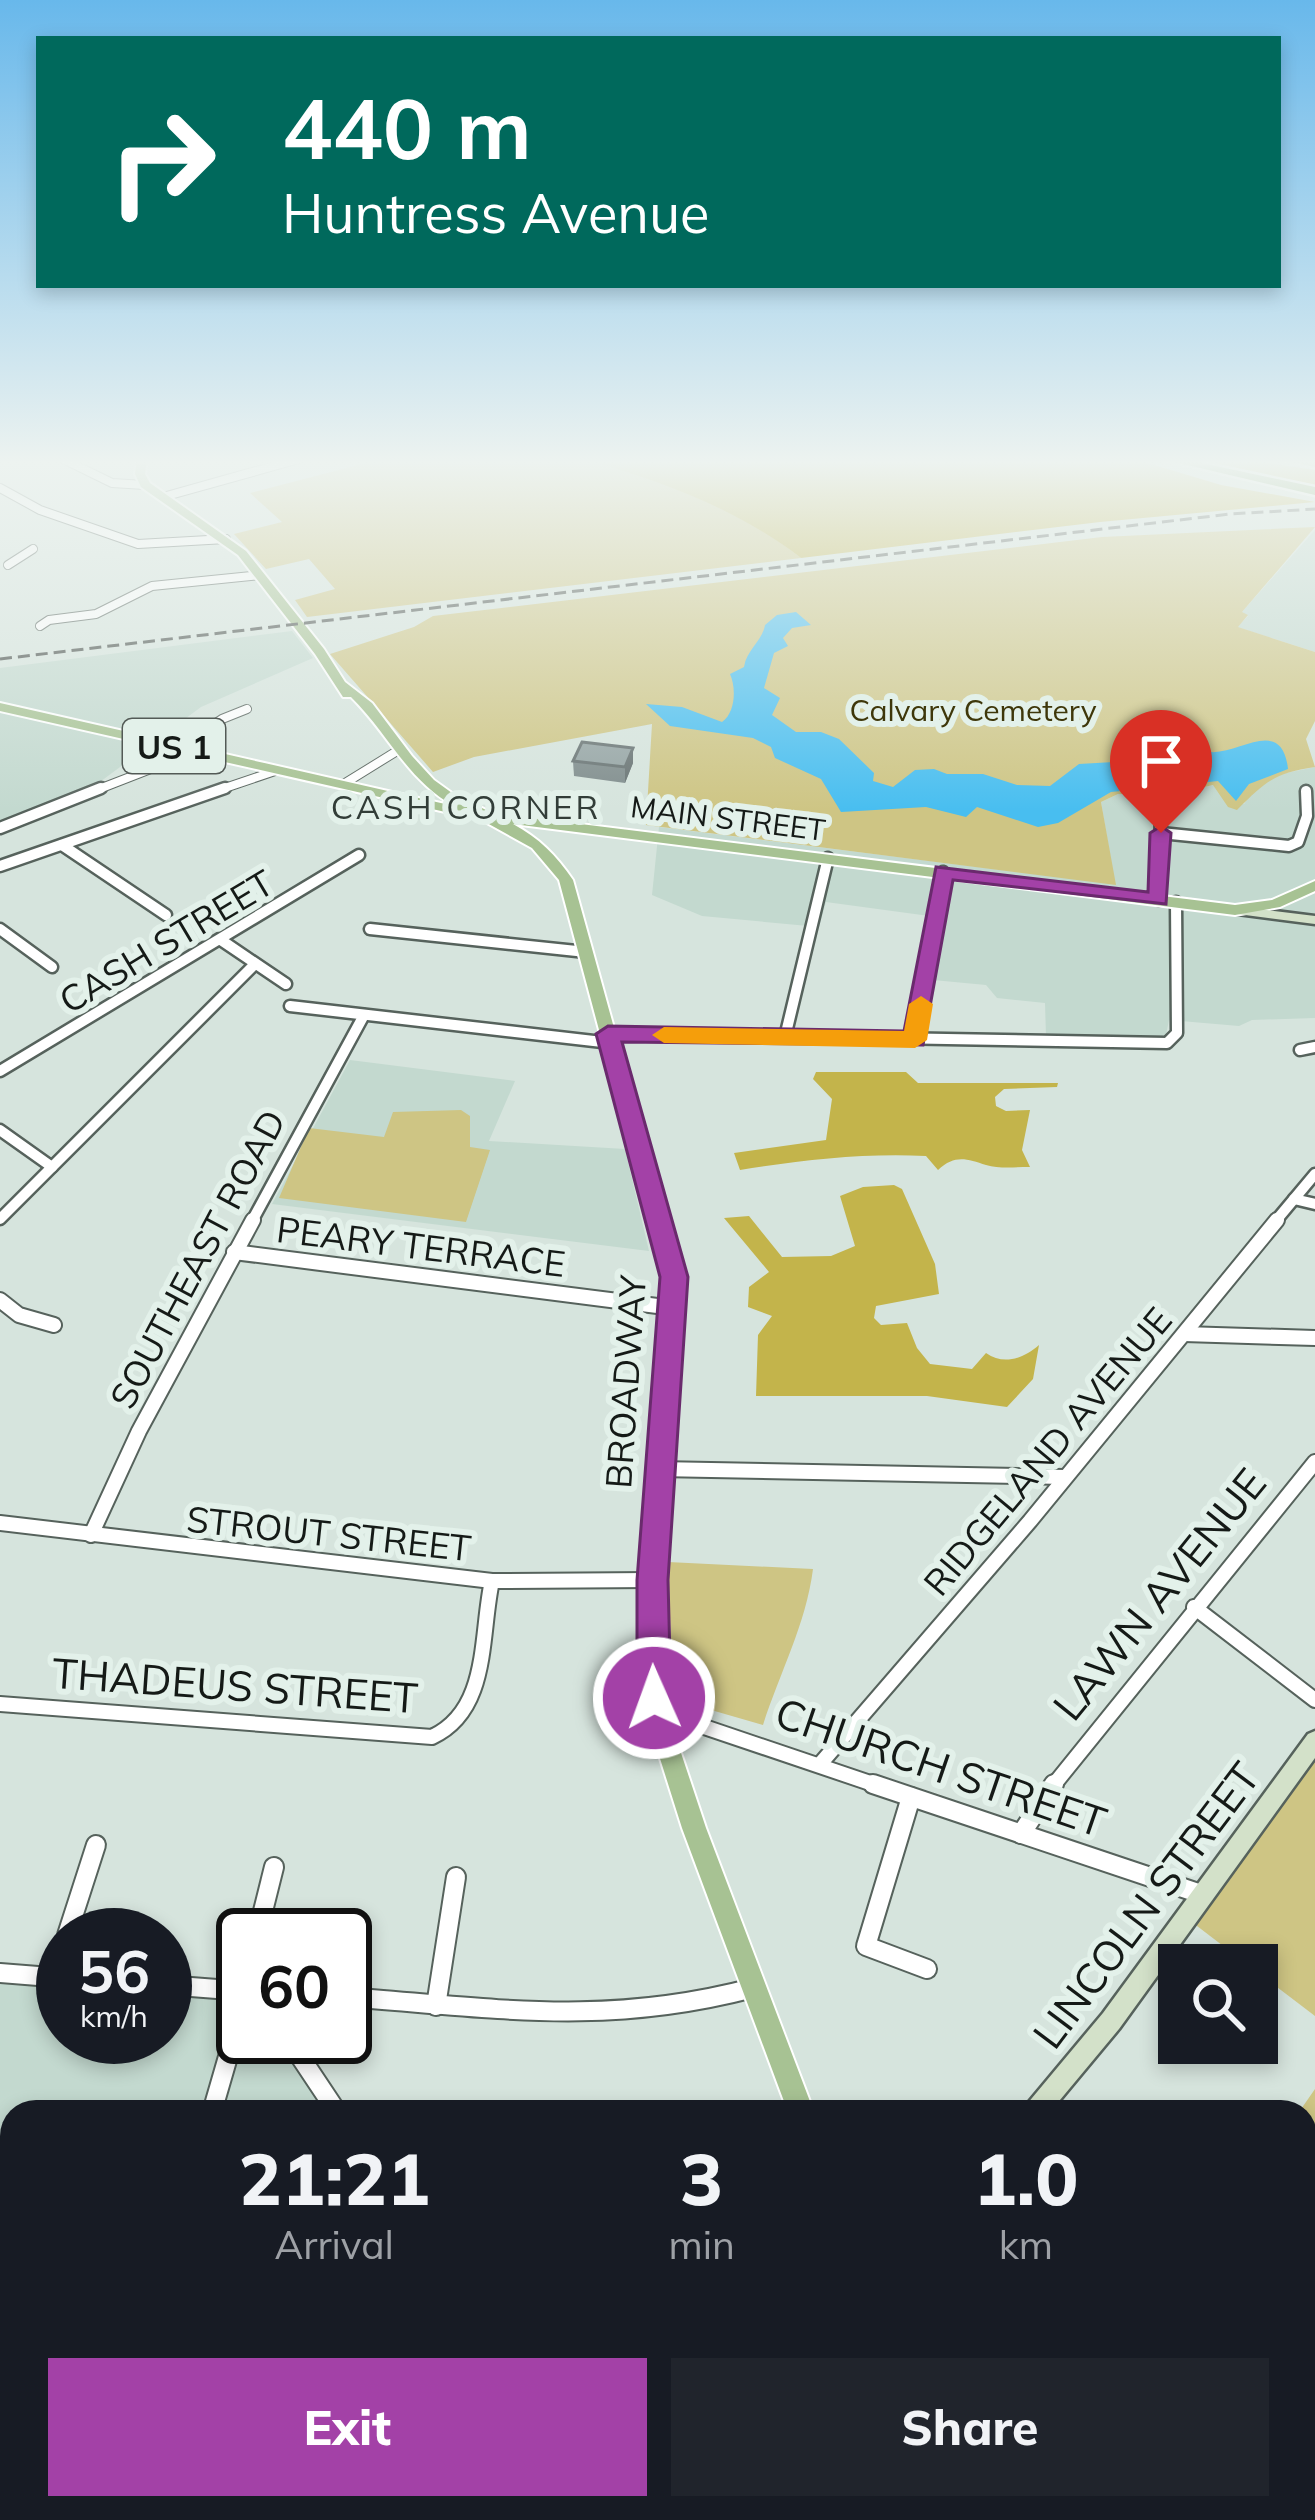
<!DOCTYPE html>
<style>
body{margin:0;font-family:Mulish,sans-serif;background:#20242c;color:#f1f3f6;height:100vh;display:flex;flex-direction:column;font-size:45px;white-space:nowrap}
*{box-sizing:border-box;margin:0}
p{font-size:39px;color:#9ea1a6}
.icon{flex:none;width:66px;height:66px;fill:none;stroke:currentColor;stroke-width:2;stroke-linecap:round;stroke-linejoin:round}
.map{position:relative;flex:1;overflow:hidden}
.details{position:absolute;left:0px;top:2100px;width:1317px;height:420px;display:flex;flex-direction:column;background:#171b24;border-radius:36px 36px 0 0;box-shadow:0 6px 18px #0003}
.details>*{flex:none}
.hud{position:absolute;left:36px;top:36px;width:1245px;height:252px;border-radius:0px;box-shadow:0 6px 18px #0003;background:#00695c;color:#fff;overflow:hidden}
.tools{position:absolute;left:1158px;top:1944px;display:grid;gap:24px}
.tools a{display:grid;place-items:center;width:120px;height:120px;border-radius:0px;background:#171b24;box-shadow:0 6px 18px #0003;font-size:60px}
.speed{position:absolute;left:36px;top:1908px;display:flex;gap:24px;font-size:60px;font-weight:700;text-align:center}
.speed>*{display:grid;place-content:center;width:156px;height:156px;border-radius:50%;background:#171b24;box-shadow:0 6px 18px #0003;line-height:1}
.speed small{font-size:30px;font-weight:400}
.speed .limit{border:6px solid #111;border-radius:18px;background:#fff;color:#111}
.pin{position:absolute;display:grid;place-items:center;width:102px;height:102px;color:#fff;margin:-123px -51px;border-radius:50% 50% 50% 0;rotate:-45deg;box-shadow:0 0 12px #0007}
.pin .icon{rotate:45deg}
.me{position:absolute;width:132px;margin:-66px;rotate:358deg;stroke-linejoin:round;filter:drop-shadow(0 0 9px #0008)}
.turn{display:flex;align-items:center;gap:42px;height:252px;padding:0 48px;font-size:54px}
.turn .icon{width:156px;height:156px;stroke-width:2.5}
.turn b{display:block;font-size:84px;line-height:102px}
.eta{display:flex;justify-content:space-evenly;align-items:center;height:204px;text-align:center}
.eta b{font-size:72px;font-weight:800;line-height:84px}
.cta{display:flex;gap:24px;margin-top:auto;padding:24px 48px}
.cta a{flex:1;height:138px;border-radius:0px;background:#a341a7;color:#fff;font-size:48px;font-weight:800;line-height:138px;text-align:center}
.cta a+a{background:#20242c;color:#f1f3f6}
.map>svg:first-child{display:block}
.built{fill:#c3d9cf}
.green{fill:#cec584}
.forest{fill:#c3b44b}
.water{fill:#48bef0}
.lines{fill:none;stroke-linecap:round;stroke-linejoin:round}
.street-far3-casing{stroke:#56625c;stroke-width:10}
.street-far2-casing{stroke:#56625c;stroke-width:15}
.street-far1-casing{stroke:#56625c;stroke-width:18}
.street-casing{stroke:#56625c;stroke-width:22}
.secondary-casing{stroke:#56625c;stroke-width:5}
.primary-casing{stroke:#fff;stroke-width:4}
.highway-casing{stroke:#fff;stroke-width:5}
.street-far3{stroke:#fff;stroke-width:8}
.street-far2{stroke:#fff;stroke-width:10}
.street-far1{stroke:#fff;stroke-width:14}
.street{stroke:#fff;stroke-width:18}
.secondary{fill:#d3e1c9;fill-rule:evenodd}
.primary{fill:#a7c293;fill-rule:evenodd}
.highway{fill:#6d9a4b;fill-rule:evenodd}
.rail{stroke:#464d49;stroke-width:3;stroke-dasharray:12 6;stroke-linecap:butt}
.wall{fill:#808d8d}
.shaded-wall{fill:#687373}
.building{fill:#95a4a4;stroke:#687373;stroke-width:3}
.route{fill:#a341a7;stroke:#6a2a6d;stroke-width:3}
.slow{fill:#f59e0b}
.labels{text-anchor:middle;dominant-baseline:central;stroke-width:12;stroke-linejoin:round;paint-order:stroke}
.far-park-label{font-size:30px;fill:#3e370a;stroke:#e3f1ea}
.far-street-label{font-size:30px;fill:#151a17;stroke:#e3f1ea}
.shield{fill:#e3f1ea;stroke:#535a56;stroke-width:3}
.shield-label{font-size:33px;font-weight:bold;fill:#151a17}
.far-neighbourhood-label{font-size:33px;letter-spacing:3px;fill:#323d38;stroke:#e3f1ea}
.street-label{font-size:36px;fill:#151a17;stroke:#e3f1ea}
.near-street-label{font-size:42px;fill:#151a17;stroke:#e3f1ea}
</style>
<div class="map">
<svg width="1315" height="2520" viewBox="0 0 1315 2520">
<rect width="100%" height="100%" fill="#d6e4dd"/>
<!-- built -->
<g class="built">
<path d="M 1315,530 L 1315,652 L 1237,627 L 1248,616 L 1241,613 Z"/>
<path d="M 292,631 L 313,658 L 201,707 L 85,793 L 0,825 L 0,668 Z"/>
<path d="M 1315,767 L 1315,1018 L 1252,1020 L 1239,1026 L 1169,1020 L 1166,1035 L 1150,1039 L 1046,1036 L 1045,1003 L 997,998 L 986,985 L 933,980 L 944,918 L 826,902 L 819,927 L 702,916 L 652,895 L 659,827 L 1115,884 L 1101,802 L 1118,794 L 1171,795 L 1214,785 L 1223,797 L 1244,804 L 1256,787 L 1281,774 Z"/>
<path d="M 350,1060 L 515,1081 L 489,1141 L 625,1149 L 649,1251 L 272,1204 Z"/>
<path d="M 0,1973 L 63,1978 L 63,2037 L 165,2037 L 165,1985 L 243,1991 L 243,2037 L 287,2037 L 337,2112 L 12,2112 L 12,2508 L 853,2508 L 855,2520 L 0,2520 Z"/>
</g>
<!-- green -->
<g class="green">
<path d="M 381,459 C 442,459 526,451 584,459 C 656,468 745,514 801,558 L 307,617 L 295,600 L 335,589 L 309,559 L 266,569 L 234,534 L 282,522 L 250,493 Z"/>
<path d="M 1315,527 L 1242,612 L 1248,615 L 1238,627 L 1315,652 L 1315,721 L 1306,739 L 1315,767 C 1274,773 1265,782 1237,810 L 1228,807 L 1213,785 L 1171,795 L 1118,794 L 1101,802 L 1116,885 L 646,825 L 652,724 L 474,757 L 433,772 L 330,654 L 414,627 L 433,616 L 1102,537 Z"/>
<path d="M 461,1110 L 470,1116 L 470,1147 L 490,1150 L 466,1222 L 279,1198 L 309,1128 L 384,1137 L 393,1112 Z"/>
<path d="M 668,1562 L 813,1569 C 806,1624 780,1672 763,1725 L 673,1699 Z"/>
<path d="M 1315,1740 L 1315,2016 L 1257,1972 L 1257,1965 L 1248,1965 L 1184,1916 Z"/>
<path d="M 1315,2089 L 1315,2520 L 1062,2520 L 1059,2508 L 1305,2508 L 1305,2112 L 1299,2112 Z"/>
</g>
<!-- forest -->
<g class="forest">
<path d="M 585,459 L 1134,459 L 1221,485 L 1315,502 L 1100,522 L 801,558 C 736,508 663,482 585,459 Z"/>
<path d="M 1190,459 L 1242,459 L 1315,470 L 1315,486 Z"/>
<path d="M 816,1072 L 906,1072 L 918,1083 L 1058,1083 L 1057,1087 L 1004,1089 L 995,1097 L 996,1106 L 1006,1111 L 1030,1110 L 1022,1150 L 1030,1167 C 1016,1167 999,1169 986,1165 C 967,1159 955,1154 938,1170 L 926,1156 C 862,1153 803,1160 740,1170 L 734,1153 L 826,1140 L 832,1099 L 813,1079 Z"/>
<path d="M 894,1185 L 902,1189 L 935,1264 L 939,1294 L 876,1306 L 874,1318 L 881,1325 L 907,1323 L 917,1348 L 930,1364 L 972,1369 L 986,1353 C 1004,1366 1024,1358 1039,1345 L 1033,1379 L 1007,1407 L 927,1396 L 756,1396 L 758,1335 L 772,1316 L 748,1307 L 749,1287 L 769,1272 L 724,1218 L 749,1216 L 782,1257 L 831,1256 L 855,1246 L 840,1196 L 863,1187 Z"/>
<path d="M 1315,2285 L 1315,2478 L 1305,2468 L 1305,2287 Z"/>
</g>
<!-- water -->
<path class="water" d="M 796,612 L 811,625 L 792,628 L 783,638 L 788,646 L 774,653 L 764,688 L 780,698 L 772,715 L 796,732 L 821,732 L 839,739 L 874,773 L 873,781 L 893,787 L 915,770 L 934,769 L 947,774 L 983,774 L 1017,785 L 1050,786 L 1079,764 L 1131,761 L 1127,750 L 1141,749 L 1143,740 C 1166,742 1188,749 1210,752 C 1239,755 1282,715 1288,769 L 1249,784 L 1236,801 L 1218,781 L 1111,792 L 1058,823 L 1038,827 L 977,807 L 966,817 L 926,807 L 841,812 L 821,779 L 775,758 L 771,747 L 753,738 L 670,726 L 646,704 L 682,707 L 722,722 C 736,712 736,687 730,674 L 744,667 C 747,649 762,642 765,625 L 777,615 Z"/>
<g class="lines">
<!-- street-far3 casing -->
<g class="street-far3-casing">
<g id="street-far3">
<path d="M 63,459 L 112,483 L 145,485"/>
<path d="M 0,488 L 40,510 L 138,544 L 226,539"/>
<path d="M 163,497 L 299,459"/>
<path d="M 8,565 L 33,549"/>
<path d="M 40,626 L 49,620 L 96,614 L 152,586 L 260,575"/>
<path d="M 144,771 L 222,719 L 247,709"/>
<path d="M 342,785 L 397,751"/>
<path d="M 94,791 L 197,751"/>
<path d="M 216,791 L 278,770"/>
</g>
</g>
<!-- street-far2 casing -->
<g class="street-far2-casing">
<g id="street-far2">
<path d="M 0,828 L 101,788"/>
<path d="M 1161,833 L 1289,846 L 1298,842 L 1307,816 L 1306,791"/>
<path d="M 62,845 L 166,915"/>
<path d="M 0,866 L 225,788"/>
<path d="M 1159,900 L 1161,809"/>
<path d="M 0,929 L 52,967"/>
<path d="M 370,929 L 586,952"/>
<path d="M 221,940 L 286,984"/>
<path d="M 290,1006 L 611,1043"/>
<path d="M 608,1033 L 1167,1043 L 1177,1033 L 1176,902"/>
<path d="M 785,1037 L 828,858"/>
<path d="M 915,1039 L 943,872"/>
<path d="M 1300,1050 L 1315,1047"/>
<path d="M 0,1071 L 359,855"/>
<path d="M 0,1130 L 52,1167"/>
<path d="M 1294,1199 L 1315,1204"/>
<path d="M 0,1219 L 255,964"/>
<path d="M 251,1223 L 364,1015"/>
<path d="M 1274,1223 L 1315,1174"/>
</g>
</g>
<!-- street-far1 casing -->
<g class="street-far1-casing">
<g id="street-far1">
<path d="M 234,1252 L 673,1308"/>
<path d="M 0,1300 L 19,1315 L 54,1325"/>
<path d="M 1184,1334 L 1315,1338"/>
<path d="M 658,1469 L 1064,1477"/>
<path d="M 0,1523 L 492,1581 L 652,1580"/>
<path d="M 91,1535 L 139,1431 L 253,1220"/>
<path d="M 1194,1607 L 1315,1700"/>
<path d="M 0,1704 L 432,1737 C 490,1710 480,1635 492,1581"/>
<path d="M 657,1711 L 882,1787"/>
<path d="M 821,1763 L 1030,1521 L 1277,1220"/>
<path d="M 1052,1787 L 1315,1462"/>
</g>
</g>
<!-- street casing -->
<g class="street-casing">
<g id="street">
<path d="M 873,1784 L 1201,1894"/>
<path d="M 911,1797 L 866,1946 L 927,1969"/>
<path d="M 1021,1834 L 1054,1784"/>
<path d="M 67,1935 L 96,1845"/>
<path d="M 257,1935 L 274,1867"/>
<path d="M 0,1973 L 63,1978"/>
<path d="M 53,1977 L 63,1948"/>
<path d="M 165,1985 L 243,1991"/>
<path d="M 345,1997 C 495,2008 604,2027 753,1988"/>
<path d="M 436,2006 L 456,1877"/>
<path d="M 287,2037 L 337,2112"/>
<path d="M 212,2112 L 243,2005"/>
<path d="M 0,2201 L 12,2203"/>
<path d="M 0,2452 L 12,2453"/>
<path d="M 120,2520 L 123,2508"/>
</g>
</g>
<!-- secondary casing -->
<g class="secondary-casing">
<g id="secondary">
<path d="M 1235,906 L 1315,916 L 1315,924 L 1230,913 L 1228,910 Z"/>
<path d="M 1315,1731 L 1315,1758 L 1119,2029 L 1050,2112 L 1023,2112 L 1027,2104 L 1103,2013 L 1308,1734 Z"/>
</g>
</g>
<!-- primary casing -->
<g class="primary-casing">
<g id="primary">
<path d="M 137,459 L 147,459 L 145,474 L 150,483 L 246,551 L 324,649 L 345,682 L 372,703 L 412,756 L 434,780 L 452,793 L 502,818 L 508,815 L 1235,905 L 1272,900 L 1315,881 L 1315,891 L 1280,907 L 1235,915 L 513,824 C 539,838 556,855 573,880 L 683,1277 L 663,1580 L 663,1673 L 667,1711 L 706,1828 L 814,2112 L 788,2112 L 682,1828 L 645,1711 L 641,1673 L 641,1580 L 665,1277 L 559,880 L 532,848 L 469,813 L 463,816 L 0,711 L 0,703 L 454,806 C 407,780 388,733 351,697 L 343,697 L 315,654 L 238,555 L 141,487 L 135,474 Z"/>
<path d="M 865,2508 L 895,2508 L 897,2520 L 867,2520 Z"/>
</g>
</g>
<!-- highway casing -->
<g class="highway-casing">
<g id="highway">
<path d="M 1162,459 L 1183,459 L 1315,487 L 1315,495 Z"/>
<path d="M 1279,459 L 1315,459 L 1315,467 Z"/>
</g>
</g>
<!-- street-far3 -->
<use href="#street-far3" class="street-far3"/>
<!-- street-far2 -->
<use href="#street-far2" class="street-far2"/>
<!-- street-far1 -->
<use href="#street-far1" class="street-far1"/>
<!-- street -->
<use href="#street" class="street"/>
<!-- secondary -->
<use href="#secondary" class="secondary"/>
<!-- primary -->
<use href="#primary" class="primary"/>
<!-- highway -->
<use href="#highway" class="highway"/>
<!-- rail -->
<path class="rail" d="M 0,659 L 1230,514 L 1315,509"/>
</g>
<!-- wall -->
<path class="wall" d="M 633,748 L 633,763 L 625,783 L 574,776 L 573,761 Z"/>
<!-- shaded-wall -->
<path class="shaded-wall" d="M 633,748 L 633,763 L 625,783 L 625,767 Z"/>
<!-- building -->
<g class="building">
<path d="M 582,742 L 633,748 L 625,767 L 573,761 Z"/>
<path d="M 514,2508 L 600,2508 L 601,2520 L 563,2520 L 562,2515 L 514,2520 Z"/>
<path d="M 764,2508 L 777,2508 L 778,2520 L 741,2520 L 740,2511 Z"/>
</g>
<!-- sky -->
<linearGradient id="sky" x2="0" y2="1"><stop stop-color="#68b8eb"/><stop offset="0.57" stop-color="#edf3f0"/><stop offset="1" stop-color="#edf3f0" stop-opacity="0"/></linearGradient>
<rect width="1315" height="811" fill="url(#sky)"/>
<!-- route -->
<path class="route" d="M 1161,826 L 1171,833 L 1166,904 L 953,880 L 923,1045 L 622,1042 L 688,1277 L 668,1580 L 671,1698 L 666,1709 L 654,1714 L 642,1709 L 637,1698 L 637,1580 L 660,1277 L 596,1034 L 608,1026 L 904,1031 L 936,867 L 1148,892 L 1150,833 Z"/>
<!-- slow -->
<path class="slow" d="M 921,996 L 933,1004 L 927,1040 L 915,1048 L 664,1043 L 652,1035 L 664,1027 L 904,1031 L 909,1004 Z"/>
<g class="labels">
<!-- far-park labels -->
<g class="far-park-label">
<text x="973" y="710">Calvary Cemetery</text>
</g>
<!-- far-street labels -->
<g class="far-street-label">
<text transform="translate(728 818) rotate(7)">MAIN STREET</text>
</g>
<!-- shield labels -->
<rect class="shield" x="123" y="719" width="102" height="54" rx="9"/>
<g class="shield-label">
<text x="174" y="746">US 1</text>
</g>
<!-- far-neighbourhood labels -->
<g class="far-neighbourhood-label">
<text x="466" y="806">CASH CORNER</text>
</g>
<!-- street labels -->
<g class="street-label">
<text transform="translate(166 941) rotate(-31)">CASH STREET</text>
<text transform="translate(421 1246) rotate(7)">PEARY TERRACE</text>
<text transform="translate(197 1259) rotate(-62)">SOUTHEAST ROAD</text>
<text transform="translate(625 1382) rotate(-86)">BROADWAY</text>
<text transform="translate(1047 1451) rotate(-50)">RIDGELAND AVENUE</text>
<text transform="translate(329 1533) rotate(6)">STROUT STREET</text>
</g>
<!-- near-street labels -->
<g class="near-street-label">
<text transform="translate(1159 1594) rotate(-51)">LAWN AVENUE</text>
<text transform="translate(235 1685) rotate(4)">THADEUS STREET</text>
<text transform="translate(941 1767) rotate(19)">CHURCH STREET</text>
<text transform="translate(1146 1905) rotate(-53)">LINCOLN STREET</text>
</g>
</g>
</svg>
<div class="tools">
<a><svg class="icon" aria-label="search" viewBox="0 0 24 24"><circle cx="10" cy="10" r="6"/><path d="M15 15l6 6"/></svg></a>
</div>
<div class="speed"><div>56<small>km/h</small></div><div class="limit">60</div></div>
<div class="pin" style="left:1161px;top:833px;background:#d93025"><svg class="icon" aria-label="arrive" viewBox="0 0 24 24"><path d="M6 21V4h12l-3 4 3 4H6"/></svg></div>
<svg class="me" style="left:654px;top:1698px" viewBox="-20 -20 40 40"><circle r="17" fill="#a341a7" stroke="#fff" stroke-width="3"/><path d="M0-11L8 9 0 5-8 9z" fill="#fff"/></svg>
<div class="hud">
<div class="turn"><svg class="icon" aria-label="right" viewBox="0 0 24 24"><path d="M7 20v-9h11M14 6l5 5-5 5"/></svg><div><b>440 m</b>Huntress Avenue</div></div>
</div>
<section class="details">
<div class="eta">
<div><b>21:21</b><p>Arrival</p></div>
<div><b>3</b><p>min</p></div>
<div><b>1.0</b><p>km</p></div>
</div>
<div class="cta"><a>Exit</a><a>Share</a></div>
</section>
</div>
